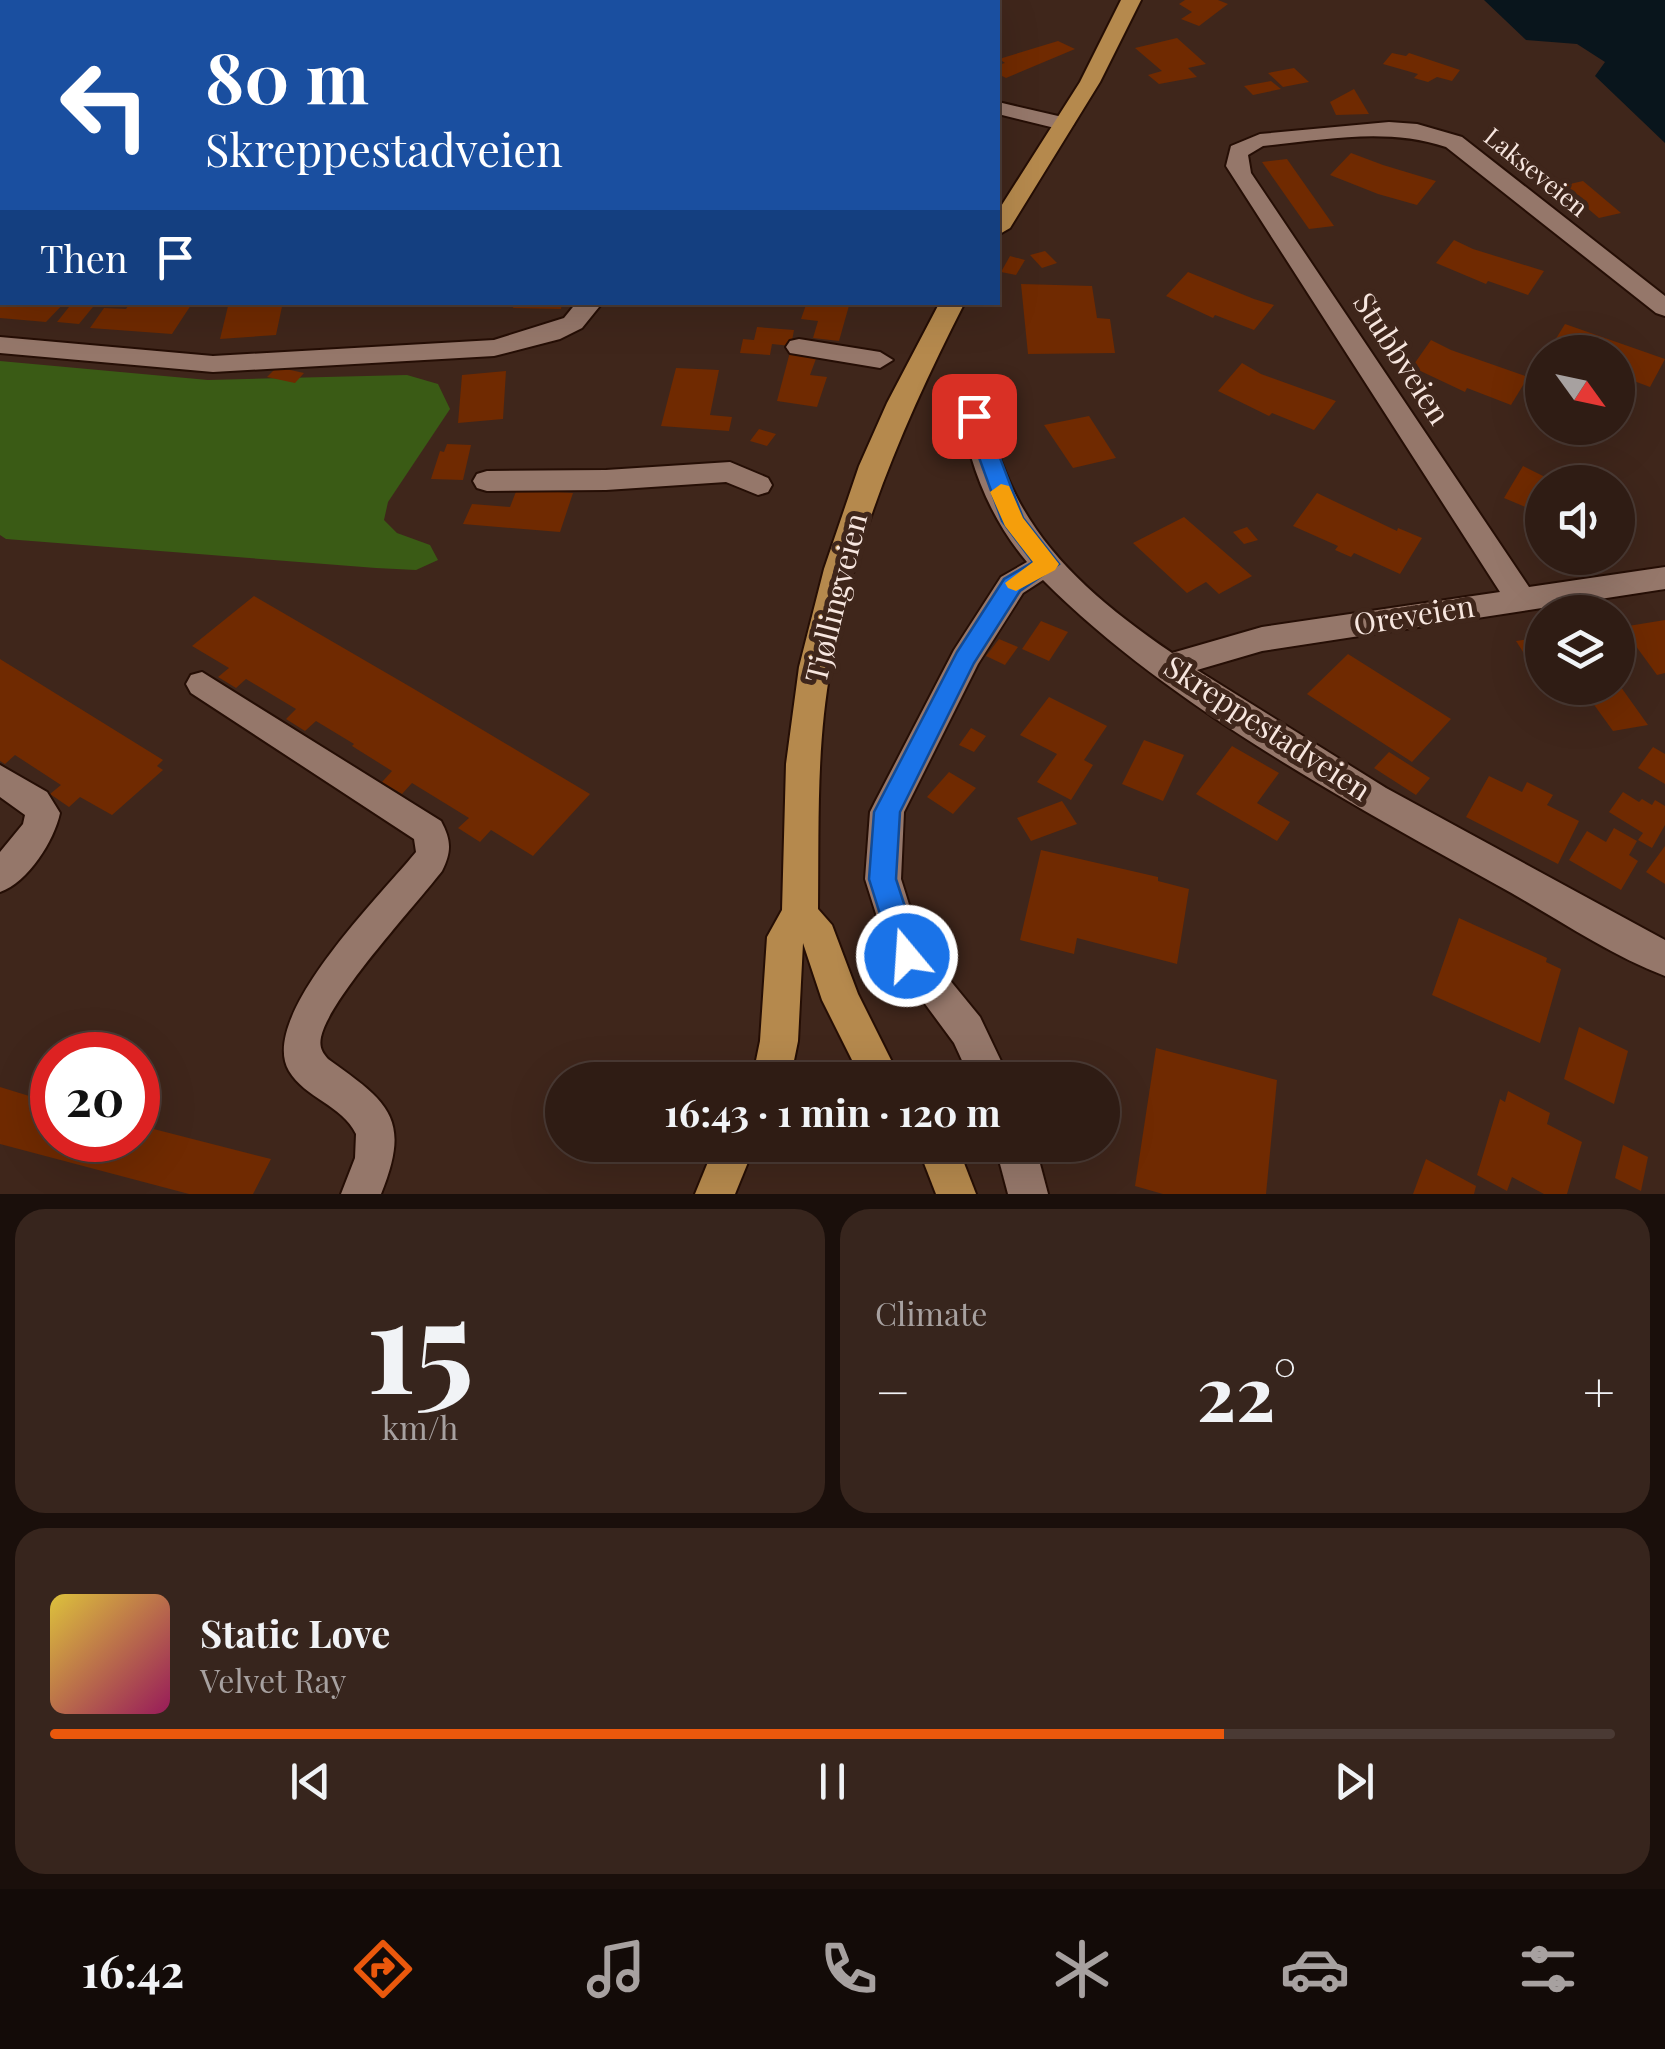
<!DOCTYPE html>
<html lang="en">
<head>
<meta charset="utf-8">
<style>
	body { margin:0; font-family:"Playfair Display",serif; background:#37251d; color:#f1f3f6; height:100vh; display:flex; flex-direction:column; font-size:38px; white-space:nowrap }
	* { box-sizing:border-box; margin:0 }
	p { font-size:32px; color:#a7a1a0 }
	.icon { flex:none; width:55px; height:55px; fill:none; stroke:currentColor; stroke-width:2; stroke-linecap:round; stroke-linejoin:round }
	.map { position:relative; height:1194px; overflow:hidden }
	.details { display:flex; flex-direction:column; gap:15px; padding:15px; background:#1a0f0b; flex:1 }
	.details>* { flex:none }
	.guide { position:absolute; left:0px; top:0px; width:1000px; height:305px; box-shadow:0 10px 40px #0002,0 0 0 2px #4a3a34; background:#1a4fa0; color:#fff; overflow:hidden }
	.needle { width:65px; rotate:123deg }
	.buttons { position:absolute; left:1525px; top:335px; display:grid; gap:20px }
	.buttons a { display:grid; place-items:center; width:110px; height:110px; border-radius:50%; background:#2f1c14; box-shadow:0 10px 40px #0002,0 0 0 2px #4a3a34; font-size:50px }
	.speed { position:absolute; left:30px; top:1032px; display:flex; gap:20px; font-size:50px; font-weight:700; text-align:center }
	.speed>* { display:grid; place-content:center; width:130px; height:130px; border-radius:50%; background:#2f1c14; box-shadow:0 10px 40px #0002,0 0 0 2px #4a3a34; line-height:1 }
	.speed .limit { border:15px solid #d22; background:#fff; color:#111 }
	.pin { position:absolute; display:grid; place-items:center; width:85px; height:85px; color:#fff; margin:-42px; border-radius:20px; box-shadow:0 5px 15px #0006 }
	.me { position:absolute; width:110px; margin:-55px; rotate:342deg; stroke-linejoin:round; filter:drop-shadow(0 0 8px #0008) }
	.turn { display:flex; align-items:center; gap:35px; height:210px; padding:0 40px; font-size:45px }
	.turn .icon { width:130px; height:130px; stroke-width:2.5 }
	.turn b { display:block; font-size:70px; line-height:85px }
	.then { display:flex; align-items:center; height:95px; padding:0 40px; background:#0003; gap:20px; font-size:38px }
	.big { font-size:75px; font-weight:700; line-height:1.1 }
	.details .card { flex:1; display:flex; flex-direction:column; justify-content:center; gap:15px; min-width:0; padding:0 35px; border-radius:30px; background:#37251d }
	.details .dial { align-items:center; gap:0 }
	.dial b { font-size:130px; line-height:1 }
	.song { display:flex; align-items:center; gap:30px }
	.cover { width:120px; height:120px; border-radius:15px; background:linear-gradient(135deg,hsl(50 70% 55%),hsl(330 70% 35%)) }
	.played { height:10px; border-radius:5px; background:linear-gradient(90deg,#ea580c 75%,#4a3a34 75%) }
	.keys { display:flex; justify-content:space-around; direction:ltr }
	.heat { display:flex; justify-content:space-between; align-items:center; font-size:55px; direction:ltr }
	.details .tiles { flex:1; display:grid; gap:15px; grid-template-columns:1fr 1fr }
	.card:last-child { grid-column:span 2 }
	.trip { position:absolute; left:545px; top:1062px; width:575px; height:100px; border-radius:50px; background:#2f1c14; box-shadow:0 10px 40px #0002,0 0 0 2px #4a3a34; font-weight:700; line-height:100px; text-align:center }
	.tab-bar { display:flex; height:160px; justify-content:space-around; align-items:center; background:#130b08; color:#a7a1a0 }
	.tab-bar .icon { width:70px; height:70px }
	.tab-bar .selected { color:#ea580c }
	.tab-bar b { font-size:45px; color:#f1f3f6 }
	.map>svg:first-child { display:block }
	.green { fill:#3a5b15 }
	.water { fill:#09151c }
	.building { fill:#702a01 }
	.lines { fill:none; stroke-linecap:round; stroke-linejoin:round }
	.minor-casing { stroke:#250e05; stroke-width:4 }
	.major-casing { stroke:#250e05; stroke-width:4 }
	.minor { fill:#95776a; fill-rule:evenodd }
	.major { fill:#b5894d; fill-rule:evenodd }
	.route { fill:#1a73e8; stroke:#114b97; stroke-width:2.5 }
	.slow { fill:#f59e0b }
	.labels { text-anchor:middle; stroke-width:10; stroke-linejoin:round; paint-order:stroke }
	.far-street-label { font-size:25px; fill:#f7e6df; stroke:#3f261b }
	.street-label { font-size:30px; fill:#f7e6df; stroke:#3f261b }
</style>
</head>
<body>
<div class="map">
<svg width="1665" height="1194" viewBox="0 0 1665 1194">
	<rect width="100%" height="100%" fill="#3f261b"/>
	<!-- green -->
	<polygon class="green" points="0,361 208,380 407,375 438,384 450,409 388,502 384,520 397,533 430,545 438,560 416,570 376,568 6,539 0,535"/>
	<!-- water -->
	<polygon class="water" points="1484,0 1665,0 1665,143 1595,76 1605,62 1577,44 1526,40"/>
	<!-- building -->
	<g class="building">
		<polygon points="1185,0 1218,0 1228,4 1199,26 1181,19 1192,12 1179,4"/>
		<polygon points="1177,38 1206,64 1188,68 1197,77 1159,84 1148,75 1162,71 1135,48"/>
		<polygon points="1058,41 1075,49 1006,78 998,74 998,65 1005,63 999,59"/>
		<polygon points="1392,53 1406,56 1409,53 1460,70 1452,81 1437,77 1428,82 1414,78 1418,74 1383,64"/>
		<polygon points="1294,68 1309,82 1283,87 1268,73"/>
		<polygon points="1271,81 1281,89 1253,95 1244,86"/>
		<polygon points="1354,89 1369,114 1336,115 1330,102"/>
		<polygon points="1351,153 1383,165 1436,181 1417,205 1378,194 1330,175"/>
		<polygon points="1287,159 1334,226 1309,229 1262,162"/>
		<polygon points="1583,181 1621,213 1599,218 1561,186"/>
		<polygon points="1454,240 1473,249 1544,271 1528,295 1488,281 1486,284 1436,263"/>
		<polygon points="1045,251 1057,263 1042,268 1030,255"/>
		<polygon points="1010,256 1025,260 1016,275 1001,272"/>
		<polygon points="1188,272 1254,299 1274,305 1254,330 1215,315 1213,318 1166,296"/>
		<polygon points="1021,284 1092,286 1097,318 1110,319 1115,353 1028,354"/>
		<polygon points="0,302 65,302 46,322 0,318"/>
		<polygon points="73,302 97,302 79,324 57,322"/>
		<polygon points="131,302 162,302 191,305 172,334 90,328 104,308 126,309"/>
		<polygon points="229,302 283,302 276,335 220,339"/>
		<polygon points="514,302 562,302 561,309 513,308"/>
		<polygon points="807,302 850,302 839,341 813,338 818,321 801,319"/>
		<polygon points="1565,324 1665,359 1650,387 1618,375 1618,352 1549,350"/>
		<polygon points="757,327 794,330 791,346 772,344 770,355 740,353 743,339 754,340"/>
		<polygon points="1431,340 1451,350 1528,377 1511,405 1467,388 1465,392 1412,367"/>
		<polygon points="790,352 817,356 810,375 827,377 817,407 777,401"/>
		<polygon points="1242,363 1261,374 1336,401 1314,430 1272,413 1269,416 1218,391"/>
		<polygon points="277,367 304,373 295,383 267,377"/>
		<polygon points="676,368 719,370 710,415 732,417 729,431 661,426"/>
		<polygon points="506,371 503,419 458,423 462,375"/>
		<polygon points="1089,416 1116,458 1073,468 1044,425"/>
		<polygon points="759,429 776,434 767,446 750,441"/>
		<polygon points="447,444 471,445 463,480 431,479 440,451 444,452"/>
		<polygon points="1523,466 1555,482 1542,482 1542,514 1504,498"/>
		<polygon points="517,489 573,493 560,532 463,524 472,504 510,507"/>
		<polygon points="1317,493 1397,531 1398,528 1422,538 1400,574 1354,553 1351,557 1335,550 1338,546 1293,526"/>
		<polygon points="1618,504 1632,510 1618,539"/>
		<polygon points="1184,517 1252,576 1219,594 1206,582 1187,593 1133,543"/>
		<polygon points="1247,527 1258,540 1244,544 1233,532"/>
		<polygon points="254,596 414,689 590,794 533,856 491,830 480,842 458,828 469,818 412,783 402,794 382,782 392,771 352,746 354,744 316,721 305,731 286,719 296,709 246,679 236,688 218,677 229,668 192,646"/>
		<polygon points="1665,620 1665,673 1657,675 1622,627"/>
		<polygon points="1041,621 1068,632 1049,661 1022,649"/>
		<polygon points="1542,637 1542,681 1516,641"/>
		<polygon points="999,639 1018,647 1005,665 986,656"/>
		<polygon points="1348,654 1451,719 1412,762 1307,694"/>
		<polygon points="0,659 163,760 157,766 163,770 112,815 80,797 69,807 50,794 61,785 15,755 5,764 0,761"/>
		<polygon points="1618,683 1648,725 1613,731 1582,688 1618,688"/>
		<polygon points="1049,697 1107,726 1084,760 1093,765 1071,800 1037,782 1057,754 1020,735"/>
		<polygon points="971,728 986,736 974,752 959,745"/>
		<polygon points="1144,740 1184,755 1163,801 1122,784"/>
		<polygon points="1232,746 1279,773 1257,803 1290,822 1277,841 1196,794"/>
		<polygon points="1653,747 1665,754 1665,784 1638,768"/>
		<polygon points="1389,752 1430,778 1416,795 1374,768"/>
		<polygon points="949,772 976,788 953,814 927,797"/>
		<polygon points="1489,776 1522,792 1527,782 1553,795 1547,805 1579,821 1558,864 1466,817"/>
		<polygon points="1623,792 1639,802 1642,799 1652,805 1655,800 1665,806 1665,825 1652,848 1638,840 1643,833 1609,812"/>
		<polygon points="1062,801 1077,824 1031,841 1017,818"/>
		<polygon points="1614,828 1637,841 1629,855 1638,861 1621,890 1569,860 1587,831 1606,842"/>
		<polygon points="1665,846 1665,884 1646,872"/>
		<polygon points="1041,850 1158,877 1158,881 1189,889 1177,964 1077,938 1074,954 1020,940"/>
		<polygon points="1459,918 1547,958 1546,962 1561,969 1540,1043 1432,995"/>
		<polygon points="1579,1027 1628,1051 1614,1104 1564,1079"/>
		<polygon points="1156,1048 1277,1080 1266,1194 1163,1194 1135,1186"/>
		<polygon points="0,1087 52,1103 52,1140 138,1140 138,1125 271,1159 253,1194 189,1194 0,1144"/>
		<polygon points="1508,1091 1550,1113 1547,1124 1582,1142 1567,1194 1544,1194 1512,1177 1507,1191 1477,1175 1500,1099 1505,1102"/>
		<polygon points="1623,1145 1648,1157 1641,1191 1615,1178"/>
		<polygon points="1426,1159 1476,1186 1474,1194 1413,1194"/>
	</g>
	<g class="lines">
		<!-- minor casing -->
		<g class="minor-casing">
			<g id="minor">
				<rect x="0" y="83" width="2" height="12"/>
				<polygon points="998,102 1071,119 1074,124 1063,130 998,114"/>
				<path d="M1389 122 1417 124 1462 137 1665 296V316L1656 313 1446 147C1386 127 1324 140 1263 146L1248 155 1251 173 1529 587 1665 567V589L1262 651 1197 670 1386 788 1665 940V976C1607 954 1552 915 1497 885 1347 802 1164 702 1043 580L1023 593 978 664 904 812 901 879 922 946 980 1017 1010 1080H971L954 1043 889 955 865 879 870 812 875 802 954 650 1001 577 1027 562C988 516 967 459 959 400L963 394 972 391 985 400C1005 521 1075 587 1172 653L1262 627 1500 592 1226 166 1231 146 1260 134Z"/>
				<polygon points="577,302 603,302 582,328 560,339 494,356 213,372 0,353 0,337 213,356 494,340 564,318"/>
				<polygon points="799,339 880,352 893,360 880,368 790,353 786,347 790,341"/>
				<polygon points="730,462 768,478 772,485 768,492 758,495 726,482 606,490 487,491 477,488 473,481 477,474 487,471 606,470"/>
				<path d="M202 672 441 821C451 840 452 851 442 871 415 906 329 999 321 1037 319 1047 322 1052 328 1059 388 1102 412 1118 381 1194H341L355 1158 356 1134C342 1105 305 1098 289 1071 257 1017 382 894 416 852L414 839 191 693 186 684 191 675Z"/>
				<path d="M0 765 47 792 60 813C54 841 28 882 0 892V852L23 824 25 815 0 797Z"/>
				<polygon points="995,1145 1035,1145 1048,1194 1008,1194"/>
			</g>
		</g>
		<!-- major casing -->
		<g class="major-casing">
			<g id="major">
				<polygon points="1121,0 1141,0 1100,82 1010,228 998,235 998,211 1080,82"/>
				<path d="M940 302H965C905 419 855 536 831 666 816 745 819 828 818 909L832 925 858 994 901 1080H862L822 1000 803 943 798 1041 790 1080H752L760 1041 767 937 782 910 786 764 799 667 824 569 859 466 887 403Z"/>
				<polygon points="715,1145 755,1145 735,1194 695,1194"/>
				<polygon points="917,1145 957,1145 976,1194 936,1194"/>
			</g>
		</g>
		<!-- minor -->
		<use href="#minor" class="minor"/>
		<!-- major -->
		<use href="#major" class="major"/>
	</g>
	<!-- route -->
	<polygon class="route" points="974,409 984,416 1023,518 1059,564 1020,591 974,663 900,812 896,879 921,956 917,964 907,968 897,964 893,956 869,879 874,812 957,652 1004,579 1033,562 1002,521 964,416"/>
	<!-- slow -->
	<polygon class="slow" points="1001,484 1009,486 1023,518 1059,564 1055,570 1016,591 1008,588 1005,583 1033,562 1005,526 990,492"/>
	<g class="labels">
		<!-- far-street labels -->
		<g class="far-street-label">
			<text transform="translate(1536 172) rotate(39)" y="9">Lakseveien</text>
		</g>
		<!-- street labels -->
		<g class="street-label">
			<text transform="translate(1401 359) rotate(57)" y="10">Stubbveien</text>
			<text transform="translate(837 598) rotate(-76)" y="10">Tjøllingveien</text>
			<text transform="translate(1414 616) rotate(-9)" y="10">Oreveien</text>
			<text transform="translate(1267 729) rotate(33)" y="10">Skreppestadveien</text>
		</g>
	</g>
</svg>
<div class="buttons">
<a><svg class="needle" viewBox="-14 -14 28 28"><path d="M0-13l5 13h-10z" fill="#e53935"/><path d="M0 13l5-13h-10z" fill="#a7a1a0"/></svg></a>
<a><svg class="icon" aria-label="sound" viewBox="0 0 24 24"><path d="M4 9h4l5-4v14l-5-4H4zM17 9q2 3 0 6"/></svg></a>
<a><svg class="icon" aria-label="layers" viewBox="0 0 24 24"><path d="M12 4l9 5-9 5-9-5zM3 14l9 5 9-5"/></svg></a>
</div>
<div class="speed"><div class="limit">20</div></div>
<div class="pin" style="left:974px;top:416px;background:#d93025"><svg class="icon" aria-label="arrive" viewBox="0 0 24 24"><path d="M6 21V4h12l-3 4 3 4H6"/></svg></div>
<svg class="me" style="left:907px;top:956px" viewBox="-20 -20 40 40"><circle r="17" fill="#1a73e8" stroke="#fff" stroke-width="3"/><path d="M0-11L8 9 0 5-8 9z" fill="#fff"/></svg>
<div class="trip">16:43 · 1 min · 120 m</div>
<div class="guide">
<div class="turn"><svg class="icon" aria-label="left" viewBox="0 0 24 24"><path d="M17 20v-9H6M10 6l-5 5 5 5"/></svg><div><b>80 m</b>Skreppestadveien</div></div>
<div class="then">Then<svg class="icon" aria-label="arrive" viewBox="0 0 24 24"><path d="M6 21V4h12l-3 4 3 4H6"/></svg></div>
</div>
</div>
<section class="details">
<div class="tiles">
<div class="card dial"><b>15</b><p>km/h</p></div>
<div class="card"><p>Climate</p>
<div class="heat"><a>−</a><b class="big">22°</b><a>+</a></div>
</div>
<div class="card">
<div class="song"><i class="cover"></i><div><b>Static Love</b><p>Velvet Ray</p></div></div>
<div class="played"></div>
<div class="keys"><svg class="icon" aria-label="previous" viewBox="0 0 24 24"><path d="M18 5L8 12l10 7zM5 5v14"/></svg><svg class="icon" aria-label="pause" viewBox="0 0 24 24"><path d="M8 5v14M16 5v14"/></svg><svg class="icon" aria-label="next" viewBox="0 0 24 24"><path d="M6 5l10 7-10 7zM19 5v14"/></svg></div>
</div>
</div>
</section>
<nav class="tab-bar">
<b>16:42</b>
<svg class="icon selected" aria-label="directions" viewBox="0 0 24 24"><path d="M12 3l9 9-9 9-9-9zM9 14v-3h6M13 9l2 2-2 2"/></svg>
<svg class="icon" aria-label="music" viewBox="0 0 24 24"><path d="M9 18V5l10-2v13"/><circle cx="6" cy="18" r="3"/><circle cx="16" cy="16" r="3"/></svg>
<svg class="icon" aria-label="phone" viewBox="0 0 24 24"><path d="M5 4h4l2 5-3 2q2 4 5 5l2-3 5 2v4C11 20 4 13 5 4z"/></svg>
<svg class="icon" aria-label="climate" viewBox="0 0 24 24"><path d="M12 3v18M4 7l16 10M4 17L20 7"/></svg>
<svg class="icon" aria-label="car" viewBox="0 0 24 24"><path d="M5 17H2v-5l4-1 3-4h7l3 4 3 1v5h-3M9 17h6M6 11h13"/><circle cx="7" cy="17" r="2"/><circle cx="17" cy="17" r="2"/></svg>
<svg class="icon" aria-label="filters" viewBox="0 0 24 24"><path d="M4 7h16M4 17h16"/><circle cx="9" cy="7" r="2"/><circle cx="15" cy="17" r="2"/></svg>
</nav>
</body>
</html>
